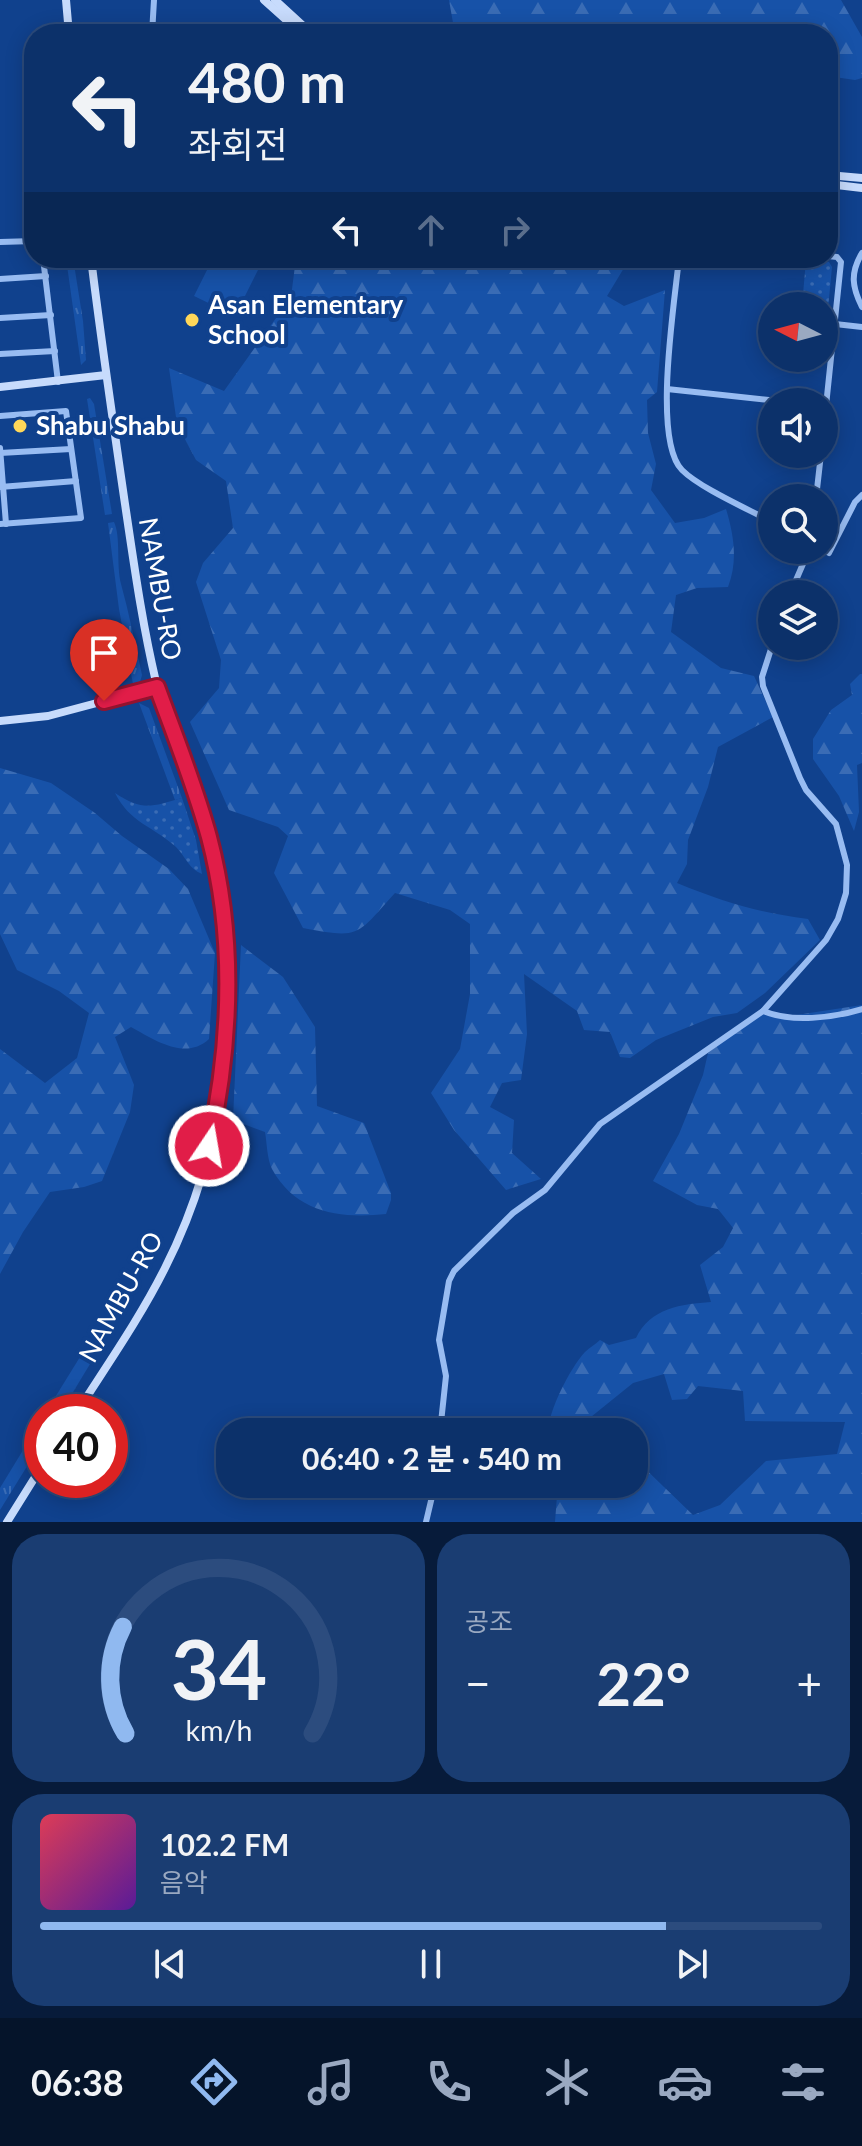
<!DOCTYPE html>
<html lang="ko">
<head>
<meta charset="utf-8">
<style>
	body { margin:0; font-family:Lato,"Noto Sans KR",sans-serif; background:#1a3d72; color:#f1f3f6; height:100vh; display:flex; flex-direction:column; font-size:30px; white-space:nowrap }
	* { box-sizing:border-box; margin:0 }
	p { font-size:26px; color:#9aa9c1 }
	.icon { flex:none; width:44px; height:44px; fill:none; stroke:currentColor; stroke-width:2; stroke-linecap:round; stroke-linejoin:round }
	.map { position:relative; height:1522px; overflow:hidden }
	.details { display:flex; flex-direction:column; gap:12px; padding:12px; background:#071b3a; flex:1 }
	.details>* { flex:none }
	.hud { position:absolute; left:24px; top:24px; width:814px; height:244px; border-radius:32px; box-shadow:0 4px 20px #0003,0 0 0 2px #2c4c7e; background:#0c316a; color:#f1f3f6; overflow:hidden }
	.needle { width:52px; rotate:276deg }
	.tools { position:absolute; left:758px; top:292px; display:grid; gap:16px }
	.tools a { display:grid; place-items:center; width:80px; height:80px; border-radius:50%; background:#0c316a; box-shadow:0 4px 20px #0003,0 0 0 2px #2c4c7e; font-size:40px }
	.speed { position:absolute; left:24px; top:1394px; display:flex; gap:16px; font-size:40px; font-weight:700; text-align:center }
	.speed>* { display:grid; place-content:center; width:104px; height:104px; border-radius:50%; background:#0c316a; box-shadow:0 4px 20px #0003,0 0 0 2px #2c4c7e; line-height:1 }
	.speed .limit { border:12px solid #d22; background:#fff; color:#111 }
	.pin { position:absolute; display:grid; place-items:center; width:68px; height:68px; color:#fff; margin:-82px -34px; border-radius:50% 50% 50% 0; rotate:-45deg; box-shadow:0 0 8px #0007 }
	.pin .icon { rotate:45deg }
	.me { position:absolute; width:88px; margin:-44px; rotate:12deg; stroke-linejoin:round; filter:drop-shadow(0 0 6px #0008) }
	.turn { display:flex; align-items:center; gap:28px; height:168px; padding:0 32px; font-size:36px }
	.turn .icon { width:104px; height:104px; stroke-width:2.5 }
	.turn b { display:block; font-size:56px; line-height:68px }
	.lanes { display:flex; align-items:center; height:76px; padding:0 32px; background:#0003; justify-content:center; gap:40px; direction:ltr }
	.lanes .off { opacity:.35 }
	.big { font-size:60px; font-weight:700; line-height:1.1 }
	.details .card { flex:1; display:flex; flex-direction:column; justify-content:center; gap:12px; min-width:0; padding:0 28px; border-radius:32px; background:#1a3d72 }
	.details .dial { align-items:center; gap:0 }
	.dial svg { height:208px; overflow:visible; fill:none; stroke:#2c4c7e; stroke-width:7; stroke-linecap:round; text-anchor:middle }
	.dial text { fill:#f1f3f6; stroke:none }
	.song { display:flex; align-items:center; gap:24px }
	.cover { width:96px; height:96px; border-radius:12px; background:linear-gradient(135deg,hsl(350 70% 55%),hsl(270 70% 35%)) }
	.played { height:8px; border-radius:4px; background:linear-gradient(90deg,#90b9f0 80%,#2c4c7e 80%) }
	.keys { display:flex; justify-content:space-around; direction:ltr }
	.heat { display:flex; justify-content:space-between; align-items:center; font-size:44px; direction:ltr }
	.details .tiles { flex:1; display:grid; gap:12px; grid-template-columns:1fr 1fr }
	.card:last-child { grid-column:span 2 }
	.trip { position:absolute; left:216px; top:1418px; width:432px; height:80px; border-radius:32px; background:#0c316a; box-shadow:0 4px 20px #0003,0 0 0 2px #2c4c7e; font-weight:700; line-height:80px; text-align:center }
	.dock { display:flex; height:128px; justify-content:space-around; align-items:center; background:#05142a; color:#9aa9c1 }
	.dock .icon { width:56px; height:56px }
	.dock .current { color:#90b9f0 }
	.dock b { font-size:36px; color:#f1f3f6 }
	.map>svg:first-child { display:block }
	.grass { fill:url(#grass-tufts) }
	.forest { fill:url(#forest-firs) }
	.park { fill:url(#park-dots) }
	.pitch { fill:#1752a8 }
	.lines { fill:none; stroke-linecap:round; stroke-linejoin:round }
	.street { stroke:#98bcf2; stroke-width:6 }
	.secondary { stroke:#c7dbfc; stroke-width:8 }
	.route-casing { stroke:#92132f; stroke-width:20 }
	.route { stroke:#e11d48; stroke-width:14 }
	.poi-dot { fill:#ffd759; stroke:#10418d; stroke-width:3 }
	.labels { text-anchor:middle; stroke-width:8; stroke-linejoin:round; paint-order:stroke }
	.poi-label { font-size:26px; font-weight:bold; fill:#fff; stroke:#10418d; text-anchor:start }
	.street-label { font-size:26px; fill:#fff; stroke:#10418d }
</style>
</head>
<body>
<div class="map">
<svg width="862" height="1522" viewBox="0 0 862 1522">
	<defs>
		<pattern id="grass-tufts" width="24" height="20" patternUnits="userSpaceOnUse" patternTransform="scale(2)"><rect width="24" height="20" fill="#1752a8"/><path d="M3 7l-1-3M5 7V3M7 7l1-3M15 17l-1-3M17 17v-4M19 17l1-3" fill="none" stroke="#3a6cb5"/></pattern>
		<pattern id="forest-firs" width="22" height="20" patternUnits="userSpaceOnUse" patternTransform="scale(2)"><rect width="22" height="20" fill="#1752a8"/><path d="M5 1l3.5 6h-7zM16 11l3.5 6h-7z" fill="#3a6cb5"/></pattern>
		<pattern id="park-dots" width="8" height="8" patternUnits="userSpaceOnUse" patternTransform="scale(2)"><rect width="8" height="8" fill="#1752a8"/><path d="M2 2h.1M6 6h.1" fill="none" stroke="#3a6cb5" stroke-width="1.8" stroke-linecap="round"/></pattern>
	</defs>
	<rect width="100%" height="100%" fill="#10418d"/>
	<!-- grass -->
	<g class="grass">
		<polygon points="66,258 73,258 83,321 86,360 81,365"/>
		<polygon points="90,398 94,404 112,514 105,515 87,399"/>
		<path d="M114 522C121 537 116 564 121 584 129 613 135 644 142 675L140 682 133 684 119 609 108 523Z"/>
		<polygon points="139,703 149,708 182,798 175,800"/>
		<polygon points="80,1357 90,1364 61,1412 46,1412"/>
		<polygon points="42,1419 42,1442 0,1510 0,1488"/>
	</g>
	<!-- forest -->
	<g class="forest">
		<polygon points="449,0 841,0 862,37 862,78 855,80 828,76 828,34 455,34"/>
		<path d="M296 258H346L350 262 356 258H630L607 296 624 306 665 290 657 392 647 400 648 433 656 464 651 490 675 523 704 518 726 509C734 536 738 561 728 587L697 588 676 595 671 632 721 668 754 676 773 717 718 747 708 787 688 840 687 864 677 883C726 903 756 912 808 919L820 940 765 993 737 1013 713 1017 656 1040 630 1058 620 1057 610 1032 584 1030 577 1011 524 974 527 1034 521 1080 502 1083 490 1107 514 1120 512 1153 541 1179 506 1190 454 1130 431 1093 460 1049 470 994V924L450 910 395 893C356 936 361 939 303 928L274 873 288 836 278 827 229 810 190 722 219 688 221 660 196 582 203 563 233 528 226 481 196 460 177 424 169 368 224 391 291 297Z"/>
		<polygon points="860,674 862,674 862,763 857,765 859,812 854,831 839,796 813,759 813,739 831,710 852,695 850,684"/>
		<path d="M0 768 51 783 95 813 122 836 169 869 188 889 215 953 209 1039C185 1061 155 1040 131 1027L115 1037 134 1085 130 1112 102 1181 84 1187 50 1192 23 1232 0 1274V1049L45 1083 77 1058 89 1013 59 991 17 970 0 934Z"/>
		<path d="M241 945 283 977 315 1027 317 1106 364 1123 391 1193V1200L386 1214C341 1219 296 1213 272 1169 267 1159 267 1143 265 1132L233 1120Z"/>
		<path d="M862 1005V1522H555L557 1496 565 1484H634V1458L693 1515 720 1505 766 1461 837 1454 845 1422 745 1421 743 1391 698 1386 687 1399 672 1400 664 1374 633 1383 576 1429 548 1432C548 1412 570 1368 585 1352 589 1348 596 1344 600 1340L609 1345 636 1338C650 1308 682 1304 711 1302L700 1265 723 1247 733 1228 718 1209 697 1205 653 1181 679 1134 703 1075 708 1053 759 1013 790 1016Z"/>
	</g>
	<!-- park -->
	<g class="park">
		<polygon points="806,260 829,262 832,267 827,319 824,319 824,306 802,306"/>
		<path d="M115 793C142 811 151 807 182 798L196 840 202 874C189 869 185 856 176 847 153 826 130 823 115 793Z"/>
	</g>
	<!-- pitch -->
	<polygon class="pitch" points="213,258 264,258 235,316 194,296"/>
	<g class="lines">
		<!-- street -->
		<g class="street">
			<polyline points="152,34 154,0"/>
			<polyline points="0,242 34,241"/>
			<path d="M862 253C850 273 852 287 862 307"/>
			<polyline points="43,258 58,382"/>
			<path d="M679 258C675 300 652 440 682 470 700 488 748 509 772 522"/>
			<polyline points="0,279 46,276"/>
			<polyline points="0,318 51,315"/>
			<polyline points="835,324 862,327"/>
			<polyline points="0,354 55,351"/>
			<polyline points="667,389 788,402"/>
			<polyline points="0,416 66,411 81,518 0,524"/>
			<polyline points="824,425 841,262 837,257 828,256"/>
			<polyline points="0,448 6,524"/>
			<polyline points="0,453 71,449"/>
			<polyline points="0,487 76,481"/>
			<polyline points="816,498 821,454"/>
			<polyline points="824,550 829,553 855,502 862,495"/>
			<polyline points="790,594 809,550"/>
			<path d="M763 1011C792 1023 832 1018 862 1009"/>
			<polyline points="440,1432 446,1376 439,1340 449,1281 454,1271 513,1213 545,1190 600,1124 763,1011 826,940 838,919 846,893 847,865 836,824 806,790 800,778 763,686 762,677 772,646"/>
			<polyline points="426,1522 435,1484"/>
		</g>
		<!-- secondary -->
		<g class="secondary">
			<polyline points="66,0 69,34"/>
			<polyline points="264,0 302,34"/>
			<polyline points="275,0 312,34"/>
			<polyline points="828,175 862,178"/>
			<polyline points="828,184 862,188"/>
			<polyline points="0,387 106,375"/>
			<polyline points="0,721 48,716 157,687"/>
			<path d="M77 1412C107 1365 140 1318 165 1268 227 1146 242 1000 215 866 207 821 189 777 174 734 168 717 160 700 156 682 142 623 134 564 125 504 113 422 101 340 91 258"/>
			<polyline points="7,1522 42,1466"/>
		</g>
	</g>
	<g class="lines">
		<!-- route casing -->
		<g class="route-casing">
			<path id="route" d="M104 701 157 687C175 736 195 786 209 837 236 939 231 1044 209 1146"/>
		</g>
		<!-- route -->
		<use href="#route" class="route"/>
	</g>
	<!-- markers -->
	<g class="poi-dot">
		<circle cx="192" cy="320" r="8"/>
		<circle cx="20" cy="426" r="8"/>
	</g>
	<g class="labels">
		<!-- poi labels -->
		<g class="poi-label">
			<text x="208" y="314">Asan Elementary<tspan x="208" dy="30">School</tspan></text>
			<text x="36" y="435">Shabu Shabu</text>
		</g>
		<!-- street labels -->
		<g class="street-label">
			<text transform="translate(160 589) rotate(80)" y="9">NAMBU-RO</text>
			<text transform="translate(121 1297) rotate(-61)" y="9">NAMBU-RO</text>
		</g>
	</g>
</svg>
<div class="tools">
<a><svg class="needle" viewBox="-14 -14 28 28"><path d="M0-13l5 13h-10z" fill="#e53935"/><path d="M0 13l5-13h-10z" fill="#9aa9c1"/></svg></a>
<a><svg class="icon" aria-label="sound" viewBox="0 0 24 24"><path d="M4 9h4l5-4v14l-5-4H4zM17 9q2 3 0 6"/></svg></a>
<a><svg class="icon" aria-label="search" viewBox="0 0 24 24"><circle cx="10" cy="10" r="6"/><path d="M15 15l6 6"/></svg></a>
<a><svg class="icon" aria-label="layers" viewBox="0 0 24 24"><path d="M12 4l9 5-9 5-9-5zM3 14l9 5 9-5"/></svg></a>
</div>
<div class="speed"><div class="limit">40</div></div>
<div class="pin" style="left:104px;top:701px;background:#d93025"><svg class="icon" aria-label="arrive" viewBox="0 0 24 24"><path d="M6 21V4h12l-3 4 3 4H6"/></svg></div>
<svg class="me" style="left:209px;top:1146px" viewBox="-20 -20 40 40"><circle r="17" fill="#e11d48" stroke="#fff" stroke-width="3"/><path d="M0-11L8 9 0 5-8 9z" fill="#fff"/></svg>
<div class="trip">06:40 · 2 분 · 540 m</div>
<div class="hud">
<div class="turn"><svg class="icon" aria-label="left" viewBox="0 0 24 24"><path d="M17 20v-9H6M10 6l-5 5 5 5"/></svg><div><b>480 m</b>좌회전</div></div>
<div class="lanes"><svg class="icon" aria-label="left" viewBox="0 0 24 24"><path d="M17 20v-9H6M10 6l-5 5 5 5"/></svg><svg class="icon off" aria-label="ahead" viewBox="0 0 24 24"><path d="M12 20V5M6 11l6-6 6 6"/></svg><svg class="icon off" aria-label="right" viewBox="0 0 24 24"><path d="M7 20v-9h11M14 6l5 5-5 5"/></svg></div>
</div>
</div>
<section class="details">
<div class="tiles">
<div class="card dial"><svg viewBox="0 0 100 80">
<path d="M14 69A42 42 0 1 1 86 69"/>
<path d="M14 69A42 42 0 0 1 13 28" stroke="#90b9f0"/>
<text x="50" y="56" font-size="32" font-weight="700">34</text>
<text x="50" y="72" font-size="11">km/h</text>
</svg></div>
<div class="card"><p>공조</p>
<div class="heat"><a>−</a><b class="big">22°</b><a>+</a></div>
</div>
<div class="card">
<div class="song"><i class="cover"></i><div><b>102.2 FM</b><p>음악</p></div></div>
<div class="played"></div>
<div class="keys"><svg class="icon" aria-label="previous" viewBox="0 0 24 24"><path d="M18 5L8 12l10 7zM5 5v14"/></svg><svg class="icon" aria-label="pause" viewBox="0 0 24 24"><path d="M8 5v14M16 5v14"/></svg><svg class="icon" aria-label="next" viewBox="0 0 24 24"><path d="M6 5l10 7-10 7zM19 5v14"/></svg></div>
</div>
</div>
</section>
<nav class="dock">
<b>06:38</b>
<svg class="icon current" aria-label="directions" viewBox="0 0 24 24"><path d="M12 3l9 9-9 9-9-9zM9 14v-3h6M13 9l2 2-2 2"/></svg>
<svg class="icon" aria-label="music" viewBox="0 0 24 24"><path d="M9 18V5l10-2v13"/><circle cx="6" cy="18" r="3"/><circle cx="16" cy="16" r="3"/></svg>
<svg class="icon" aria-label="phone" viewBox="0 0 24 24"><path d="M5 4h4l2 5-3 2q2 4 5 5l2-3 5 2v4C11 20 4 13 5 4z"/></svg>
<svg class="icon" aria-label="climate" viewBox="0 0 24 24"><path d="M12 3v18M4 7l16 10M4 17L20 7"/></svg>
<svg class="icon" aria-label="car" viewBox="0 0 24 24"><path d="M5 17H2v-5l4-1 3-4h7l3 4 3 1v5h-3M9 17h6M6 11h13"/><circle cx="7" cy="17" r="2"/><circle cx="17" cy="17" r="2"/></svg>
<svg class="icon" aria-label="filters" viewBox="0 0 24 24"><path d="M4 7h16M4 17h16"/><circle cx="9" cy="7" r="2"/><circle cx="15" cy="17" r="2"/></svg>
</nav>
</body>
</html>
